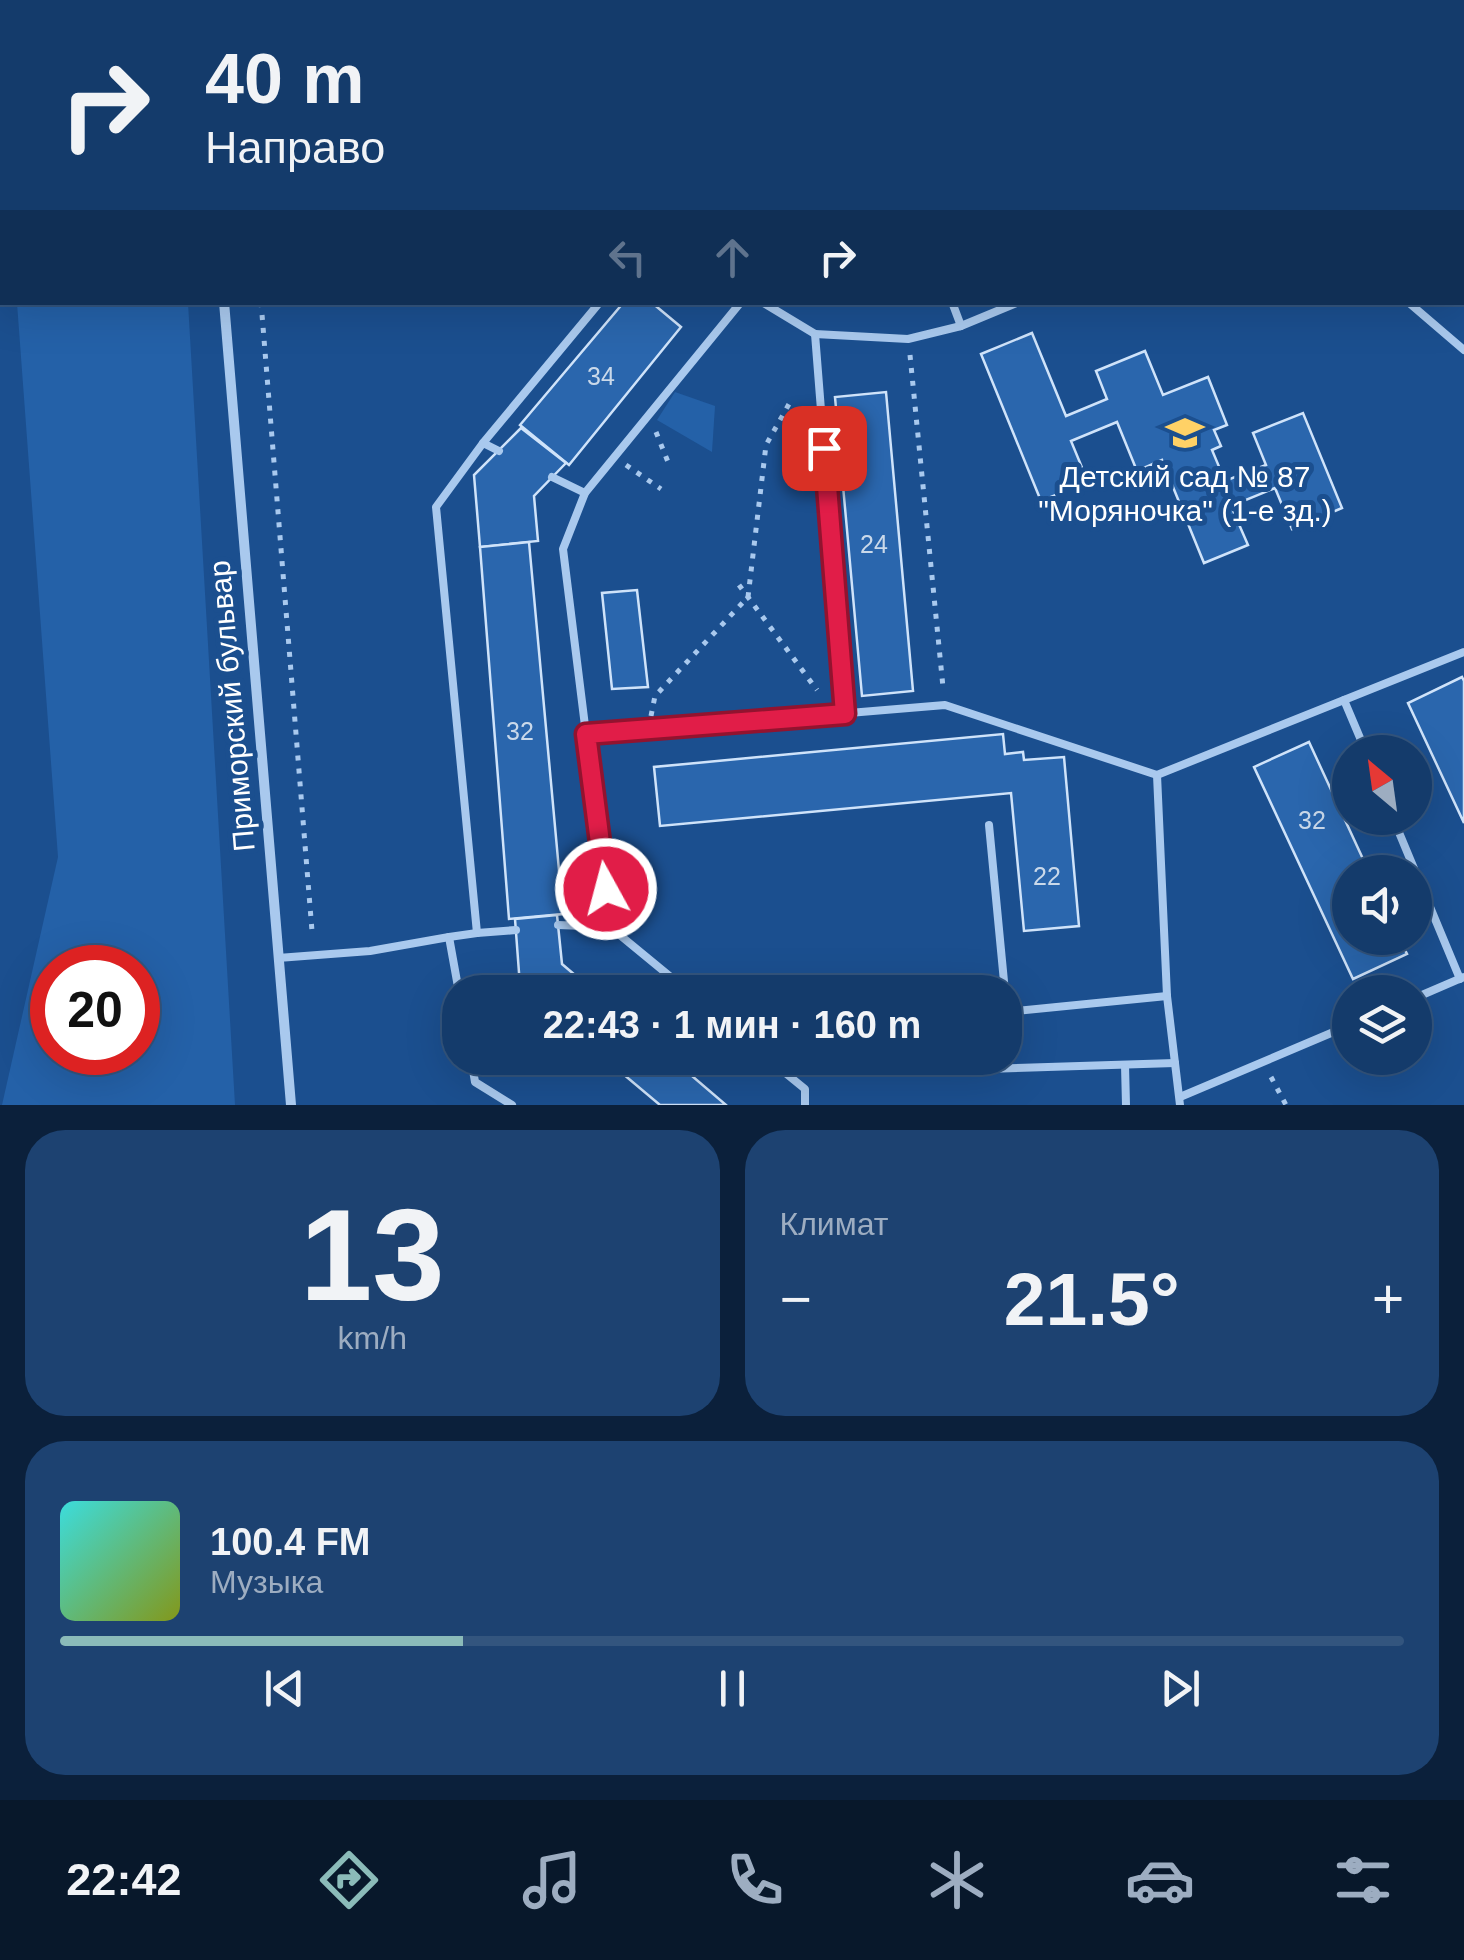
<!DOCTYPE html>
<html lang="ru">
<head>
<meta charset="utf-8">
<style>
	body { margin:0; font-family:Arial,sans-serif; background:#1d4271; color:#f1f3f6; height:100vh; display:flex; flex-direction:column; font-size:38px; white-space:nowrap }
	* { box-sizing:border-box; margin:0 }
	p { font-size:32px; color:#9dadc1 }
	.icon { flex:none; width:55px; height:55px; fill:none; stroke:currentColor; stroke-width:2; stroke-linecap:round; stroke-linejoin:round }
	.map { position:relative; height:1105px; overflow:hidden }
	.drawer { display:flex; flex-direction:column; gap:25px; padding:25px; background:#0b203b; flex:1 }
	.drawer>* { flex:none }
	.top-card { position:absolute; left:0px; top:0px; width:1465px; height:305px; box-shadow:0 10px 40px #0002,0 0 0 2px #33557e; background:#143b6b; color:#f1f3f6; overflow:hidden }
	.needle { width:65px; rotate:331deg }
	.fabs { position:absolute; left:1332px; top:735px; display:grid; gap:20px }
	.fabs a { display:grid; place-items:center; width:100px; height:100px; border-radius:50%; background:#143b6b; box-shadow:0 10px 40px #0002,0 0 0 2px #33557e; font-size:50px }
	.speed { position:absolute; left:30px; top:945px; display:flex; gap:20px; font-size:50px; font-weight:700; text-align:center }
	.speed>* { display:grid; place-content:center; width:130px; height:130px; border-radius:50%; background:#143b6b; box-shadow:0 10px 40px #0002,0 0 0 2px #33557e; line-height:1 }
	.speed .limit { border:15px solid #d22; background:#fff; color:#111 }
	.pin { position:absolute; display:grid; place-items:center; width:85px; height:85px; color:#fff; margin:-42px; border-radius:20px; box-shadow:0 5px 15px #0006 }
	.me { position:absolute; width:110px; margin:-55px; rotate:353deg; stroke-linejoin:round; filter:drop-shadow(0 0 8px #0008) }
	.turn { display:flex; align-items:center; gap:35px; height:210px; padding:0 40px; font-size:45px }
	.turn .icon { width:130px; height:130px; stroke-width:2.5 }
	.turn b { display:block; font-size:70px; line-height:85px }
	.lanes { display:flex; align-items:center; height:95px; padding:0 40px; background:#0003; justify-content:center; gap:50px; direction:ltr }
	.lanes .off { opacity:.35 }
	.big { font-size:75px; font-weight:600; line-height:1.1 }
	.drawer .widget { flex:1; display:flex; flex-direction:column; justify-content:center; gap:15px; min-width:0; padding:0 35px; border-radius:40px; background:#1d4271 }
	.drawer .dial { align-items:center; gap:0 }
	.dial b { font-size:130px; line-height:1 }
	.song { display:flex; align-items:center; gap:30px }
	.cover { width:120px; height:120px; border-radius:15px; background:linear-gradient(135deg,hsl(180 70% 55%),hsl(70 70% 35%)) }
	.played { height:10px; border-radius:5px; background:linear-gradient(90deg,#8bbbb9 30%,#33557e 30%) }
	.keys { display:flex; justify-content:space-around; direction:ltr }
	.heat { display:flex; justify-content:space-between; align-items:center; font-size:55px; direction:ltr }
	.drawer .tiles { flex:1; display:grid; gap:25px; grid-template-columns:1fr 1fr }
	.widget:last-child { grid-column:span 2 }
	.trip { position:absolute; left:442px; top:975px; width:580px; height:100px; border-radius:40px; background:#143b6b; box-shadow:0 10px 40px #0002,0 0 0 2px #33557e; font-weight:600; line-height:100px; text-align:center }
	.menu { display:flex; height:160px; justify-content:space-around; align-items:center; background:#08182b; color:#9dadc1 }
	.menu .icon { width:70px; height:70px }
	.menu .on { color:#8bbbb9 }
	.menu b { font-size:45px; color:#f1f3f6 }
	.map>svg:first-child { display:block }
	.green { fill:#2461a8; fill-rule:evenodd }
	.building { fill:#2a66ad; stroke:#cfe3fa; stroke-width:2.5 }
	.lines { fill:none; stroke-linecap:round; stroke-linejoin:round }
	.path { stroke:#a9c9ee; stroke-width:5; stroke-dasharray:5 8; stroke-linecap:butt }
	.lane { stroke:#a9c9ee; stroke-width:8 }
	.street { stroke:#a9c9ee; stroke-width:10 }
	.route-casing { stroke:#92132f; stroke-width:25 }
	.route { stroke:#e11d48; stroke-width:18 }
	.labels { text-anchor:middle; stroke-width:10; stroke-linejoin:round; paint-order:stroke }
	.number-label { font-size:25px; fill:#cad9ea }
	.poi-label { font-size:30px; fill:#fff; stroke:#1b4f8f }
	.street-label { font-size:30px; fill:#fff; stroke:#1b4f8f }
</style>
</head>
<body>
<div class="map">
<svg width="1464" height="1105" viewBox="0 0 1464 1105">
	<rect width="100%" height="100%" fill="#1b4f8f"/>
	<!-- green -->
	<g class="green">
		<polygon points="0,0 170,0 170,2 2,2 2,111"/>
		<path d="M17 303H188L235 1105H2L58 857ZM52 968H138V1052H52Z"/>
		<polygon points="675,392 715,406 712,452 657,420"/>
	</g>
	<!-- building -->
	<g class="building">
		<polygon points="311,0 402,0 403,2 311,2"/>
		<polygon points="624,302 651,302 681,327 569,465 520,425"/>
		<polygon points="1032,333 1066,416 1107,399 1096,371 1145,351 1163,395 1208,377 1227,425 1214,430 1221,446 1212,450 1225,481 1266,465 1253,433 1303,413 1342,508 1292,529 1275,488 1231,506 1248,545 1204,563 1162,460 1137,471 1117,422 1071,441 1088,482 1041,501 981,354"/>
		<polygon points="886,392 913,691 862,696 835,397"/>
		<polygon points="521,428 566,463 534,496 538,541 480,547 474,475"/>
		<polygon points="529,542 563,914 509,919 480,547"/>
		<polygon points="637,590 648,687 612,689 602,593"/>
		<polygon points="1462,677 1464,681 1464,823 1408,703"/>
		<polygon points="1003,734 1005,754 1023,752 1024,760 1064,757 1079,926 1024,931 1011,793 660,826 654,767"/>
		<polygon points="1309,742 1369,872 1350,872 1350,938 1399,938 1407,954 1353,979 1254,767"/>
		<polygon points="557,915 562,964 595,992 527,992 520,986 515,919"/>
		<polygon points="604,1058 671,1058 726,1105 660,1105"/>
	</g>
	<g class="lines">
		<!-- path -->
		<g class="path">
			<polyline points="1393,0 1393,2"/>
			<polyline points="1462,178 1464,181"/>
			<polyline points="261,302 312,931"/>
			<polyline points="910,355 943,687"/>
			<polyline points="656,432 670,467"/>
			<polyline points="626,465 661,489"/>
			<polyline points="739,585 817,690"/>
			<polyline points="651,716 655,696 748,597 766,445 789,404"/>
			<polyline points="1271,1077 1286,1105"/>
		</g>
		<!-- lane -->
		<g class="lane">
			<polyline points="441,0 442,2"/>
			<polyline points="619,0 619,2"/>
			<polyline points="762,302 815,334"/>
			<polyline points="952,302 961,326"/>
			<polyline points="1408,302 1464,350"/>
			<polyline points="483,443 436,507 477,933 516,930"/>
			<polyline points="499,451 483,443 600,302"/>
			<polyline points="552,477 585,493"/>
			<polyline points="1344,700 1464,652"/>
			<polyline points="845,714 815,334 908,339 961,326 1019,302"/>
			<polyline points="586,735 945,705 1157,775"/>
			<polyline points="1393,818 1460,979"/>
			<polyline points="989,825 1005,992"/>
			<polyline points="558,925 610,927 689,992"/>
			<polyline points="610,927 563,549 585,493 741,302"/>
			<polyline points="449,937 477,933"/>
			<polyline points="278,958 370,951 449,937 460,998"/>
			<polyline points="1005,994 1007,1012 1167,996"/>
			<polyline points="1415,998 1464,977"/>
			<polyline points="471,1058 475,1082 512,1105"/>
			<polyline points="767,1058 805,1089 805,1105"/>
			<polyline points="1125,1065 1126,1105"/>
			<polyline points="854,1073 1175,1063"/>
			<polyline points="1180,1097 1350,1025"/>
			<polyline points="1180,1105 1167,996 1157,775 1344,700 1366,752"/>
		</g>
		<!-- street -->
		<g class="street">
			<polyline points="239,2 239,0"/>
			<polyline points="224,302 291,1105"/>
		</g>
	</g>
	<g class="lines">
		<!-- route casing -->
		<g class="route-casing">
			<polyline id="route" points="606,889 586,734 845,714 824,448"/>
		</g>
		<!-- route -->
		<use href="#route" class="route"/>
	</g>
	<!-- icons -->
	<defs>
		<g id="school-bare" transform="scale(3)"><path d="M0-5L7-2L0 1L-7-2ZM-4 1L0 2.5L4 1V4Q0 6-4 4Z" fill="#ffd166" stroke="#1b4f8f" stroke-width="2.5" paint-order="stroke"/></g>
	</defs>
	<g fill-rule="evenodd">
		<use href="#school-bare" x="1185" y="433"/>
	</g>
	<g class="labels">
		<!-- number labels -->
		<g class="number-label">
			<text x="601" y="385">34</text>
			<text x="874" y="553">24</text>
			<text x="520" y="740">32</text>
			<text x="1312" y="829">32</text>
			<text x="1047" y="885">22</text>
		</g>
		<!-- poi labels -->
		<g class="poi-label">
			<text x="1185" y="487">Детский сад № 87<tspan x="1185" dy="34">"Моряночка" (1-е зд.)</tspan></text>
		</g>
		<!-- street labels -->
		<g class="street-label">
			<text transform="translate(232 706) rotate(-95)" y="10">Приморский бульвар</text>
		</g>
	</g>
</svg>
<div class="fabs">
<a><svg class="needle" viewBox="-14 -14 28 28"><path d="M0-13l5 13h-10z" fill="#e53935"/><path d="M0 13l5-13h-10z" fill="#9dadc1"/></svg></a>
<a><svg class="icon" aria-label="sound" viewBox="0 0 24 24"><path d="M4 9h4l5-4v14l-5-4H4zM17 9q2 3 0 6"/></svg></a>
<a><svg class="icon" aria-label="layers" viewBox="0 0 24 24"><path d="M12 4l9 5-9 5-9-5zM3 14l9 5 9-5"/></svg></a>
</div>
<div class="speed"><div class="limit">20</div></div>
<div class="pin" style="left:824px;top:448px;background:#d93025"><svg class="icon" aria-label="arrive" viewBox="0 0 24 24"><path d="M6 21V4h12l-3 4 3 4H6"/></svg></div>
<svg class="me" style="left:606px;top:889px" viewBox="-20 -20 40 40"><circle r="17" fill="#e11d48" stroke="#fff" stroke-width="3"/><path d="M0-11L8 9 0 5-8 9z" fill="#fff"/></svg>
<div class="trip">22:43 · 1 мин · 160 m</div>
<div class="top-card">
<div class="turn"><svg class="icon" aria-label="right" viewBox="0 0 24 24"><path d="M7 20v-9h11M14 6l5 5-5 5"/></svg><div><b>40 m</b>Направо</div></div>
<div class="lanes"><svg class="icon off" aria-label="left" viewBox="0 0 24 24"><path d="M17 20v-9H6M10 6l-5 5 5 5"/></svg><svg class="icon off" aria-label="ahead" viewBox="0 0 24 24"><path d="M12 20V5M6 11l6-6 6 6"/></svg><svg class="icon" aria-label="right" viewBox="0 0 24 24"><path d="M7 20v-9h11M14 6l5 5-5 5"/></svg></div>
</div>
</div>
<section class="drawer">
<div class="tiles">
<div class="widget dial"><b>13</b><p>km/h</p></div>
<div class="widget"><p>Климат</p>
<div class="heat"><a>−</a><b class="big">21.5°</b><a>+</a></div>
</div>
<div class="widget">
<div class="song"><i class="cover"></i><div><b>100.4 FM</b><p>Музыка</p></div></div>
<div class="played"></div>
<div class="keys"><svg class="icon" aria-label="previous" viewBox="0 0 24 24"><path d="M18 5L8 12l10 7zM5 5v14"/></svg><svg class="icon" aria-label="pause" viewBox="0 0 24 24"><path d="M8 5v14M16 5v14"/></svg><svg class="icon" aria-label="next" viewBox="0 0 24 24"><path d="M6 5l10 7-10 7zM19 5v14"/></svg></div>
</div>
</div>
</section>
<nav class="menu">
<b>22:42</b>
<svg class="icon on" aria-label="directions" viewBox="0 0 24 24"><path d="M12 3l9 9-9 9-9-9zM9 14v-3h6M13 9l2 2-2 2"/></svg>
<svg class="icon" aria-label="music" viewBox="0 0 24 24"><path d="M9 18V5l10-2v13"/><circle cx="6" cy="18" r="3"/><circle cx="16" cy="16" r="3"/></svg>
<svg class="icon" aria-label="phone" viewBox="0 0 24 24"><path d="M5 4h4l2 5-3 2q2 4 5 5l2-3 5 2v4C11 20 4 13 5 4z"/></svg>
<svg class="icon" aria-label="climate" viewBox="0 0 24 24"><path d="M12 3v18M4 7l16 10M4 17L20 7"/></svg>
<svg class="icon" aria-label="car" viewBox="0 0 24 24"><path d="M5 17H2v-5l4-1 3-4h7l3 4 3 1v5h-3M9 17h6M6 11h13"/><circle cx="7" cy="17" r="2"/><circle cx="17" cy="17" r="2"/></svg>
<svg class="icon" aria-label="filters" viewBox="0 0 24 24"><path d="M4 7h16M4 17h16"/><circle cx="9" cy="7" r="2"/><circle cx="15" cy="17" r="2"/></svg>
</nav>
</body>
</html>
